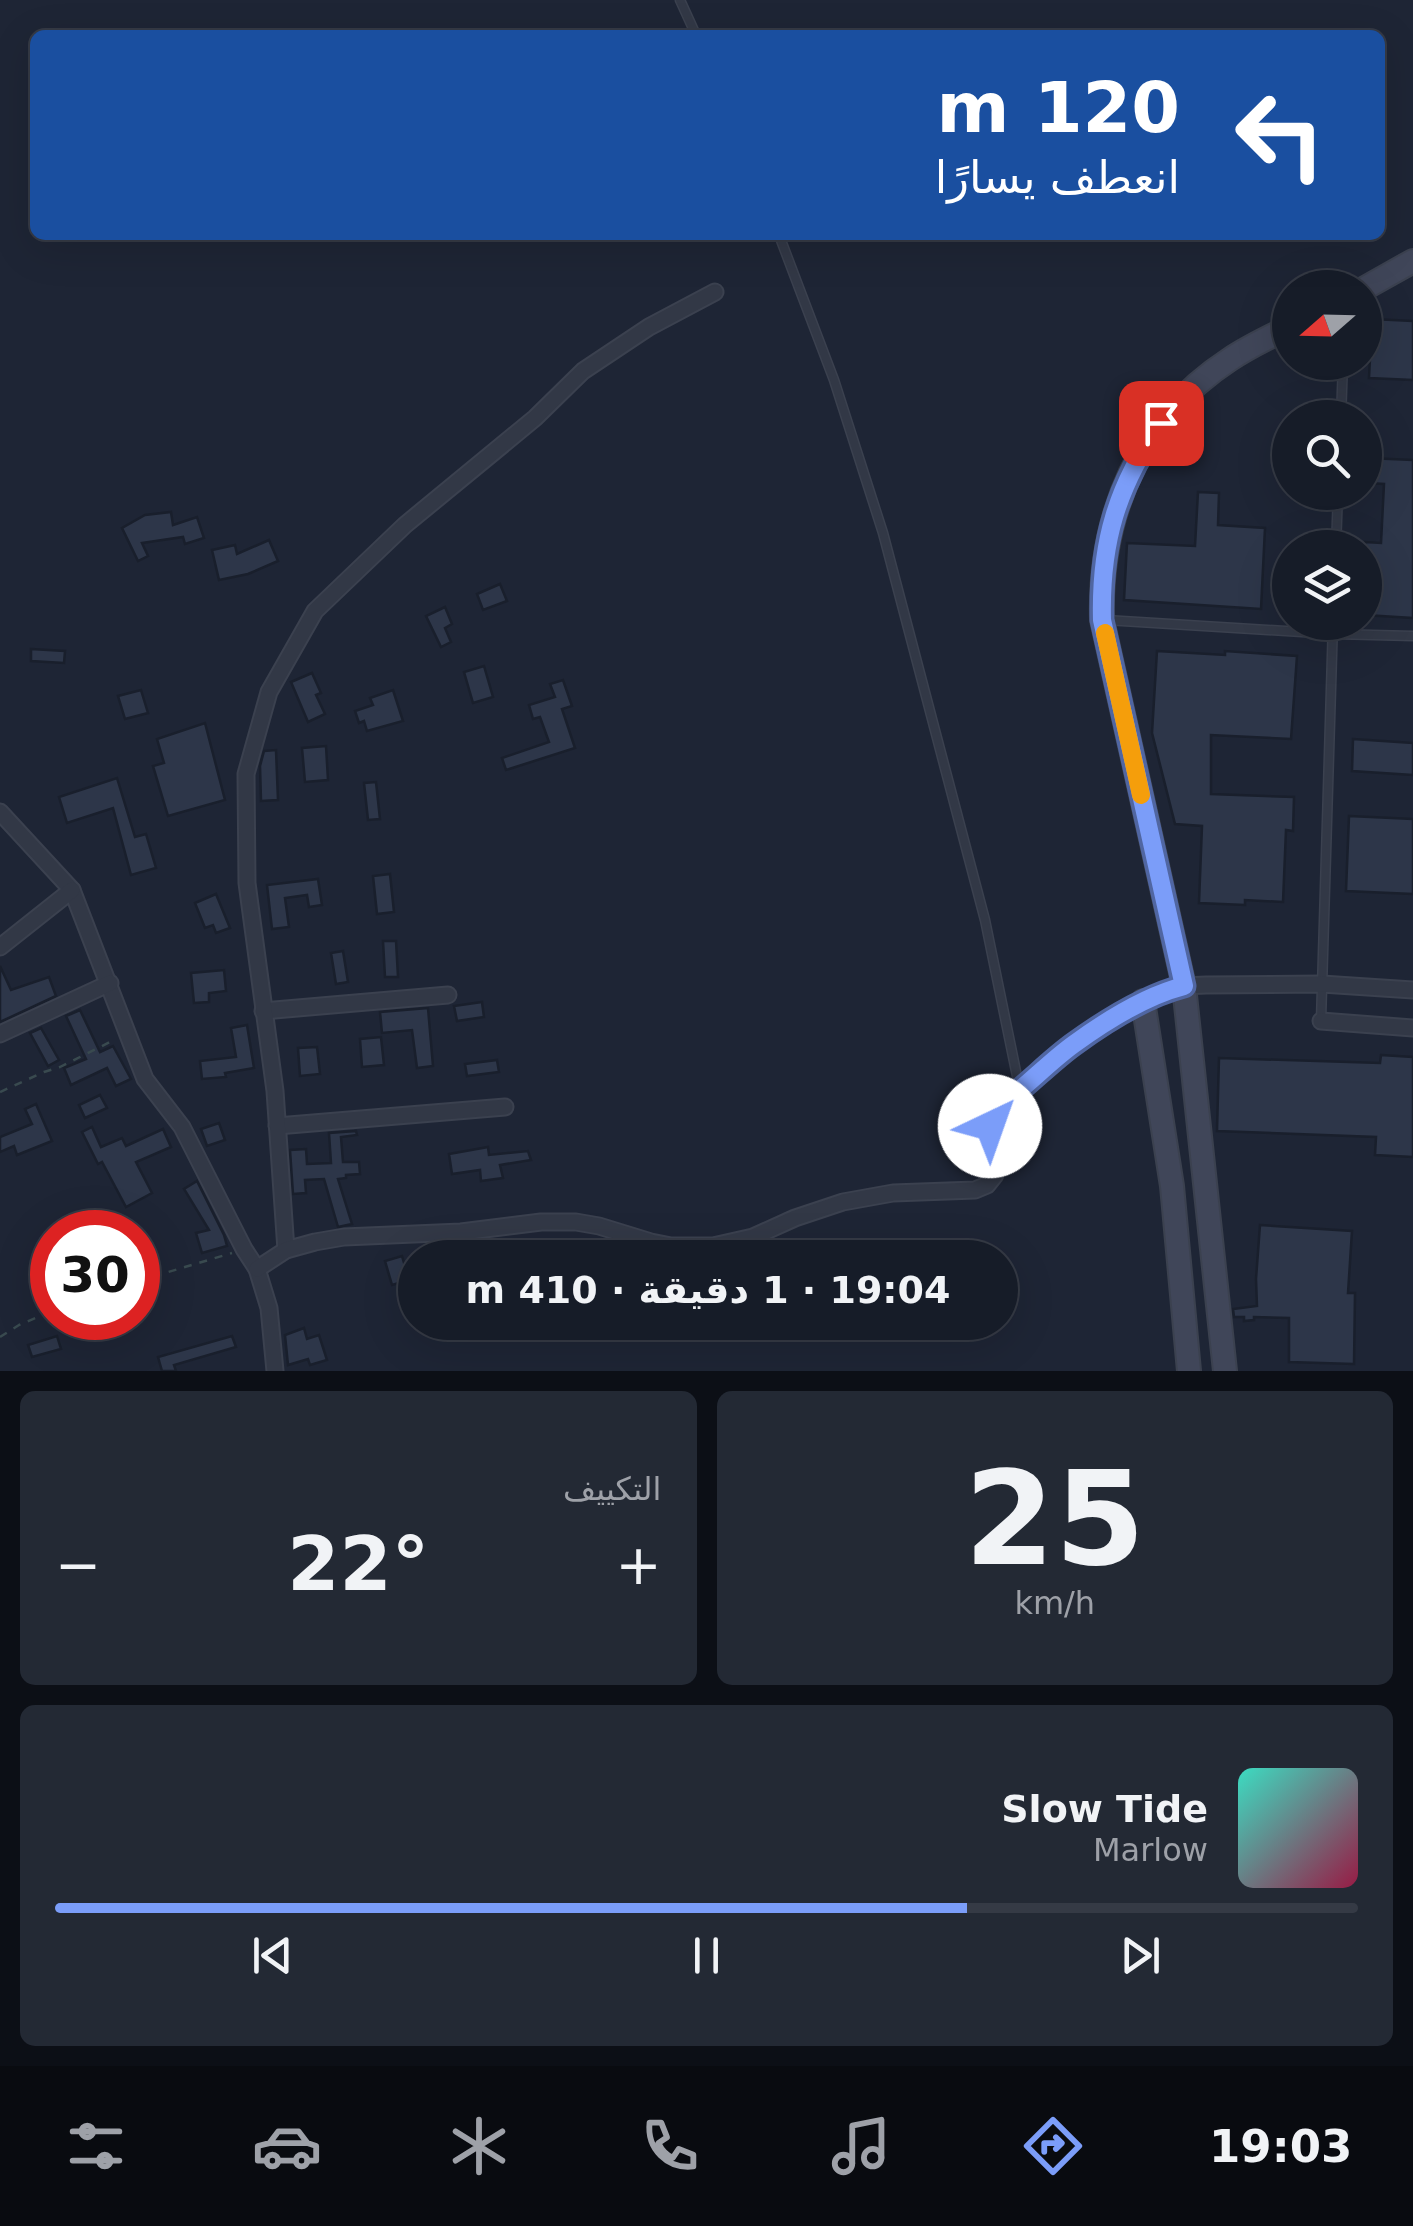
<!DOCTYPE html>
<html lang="ar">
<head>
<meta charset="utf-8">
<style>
	body { margin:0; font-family:"DejaVu Sans",Vazirmatn,sans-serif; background:#232934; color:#f1f3f6; direction:rtl; height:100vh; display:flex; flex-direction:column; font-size:38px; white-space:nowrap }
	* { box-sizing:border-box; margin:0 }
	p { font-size:32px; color:#9ea1a8 }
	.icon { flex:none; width:55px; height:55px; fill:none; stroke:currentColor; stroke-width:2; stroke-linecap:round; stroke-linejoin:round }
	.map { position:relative; height:1371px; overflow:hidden; direction:ltr }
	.sheet { display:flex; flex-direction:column; gap:20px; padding:20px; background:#0c0f16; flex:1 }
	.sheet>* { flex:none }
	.guide { position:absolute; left:30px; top:30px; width:1355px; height:210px; border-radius:15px; box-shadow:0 10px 40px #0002,0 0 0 2px #353a45; direction:rtl; background:#1a4fa0; color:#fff; overflow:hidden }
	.needle { width:65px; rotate:250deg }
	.fabs { position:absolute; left:1272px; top:270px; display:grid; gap:20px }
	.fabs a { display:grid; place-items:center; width:110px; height:110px; border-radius:50%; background:#161c28; box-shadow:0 10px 40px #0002,0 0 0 2px #353a45; font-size:50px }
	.speed { position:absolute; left:30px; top:1210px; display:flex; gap:20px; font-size:50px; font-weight:700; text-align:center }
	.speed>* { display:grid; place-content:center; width:130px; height:130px; border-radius:50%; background:#161c28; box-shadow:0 10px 40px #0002,0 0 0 2px #353a45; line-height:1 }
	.speed .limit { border:15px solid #d22; background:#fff; color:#111 }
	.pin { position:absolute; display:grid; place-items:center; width:85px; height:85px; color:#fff; margin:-42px; border-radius:20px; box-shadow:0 5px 15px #0006 }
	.me { position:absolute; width:110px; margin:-55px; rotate:42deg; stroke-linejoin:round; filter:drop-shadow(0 0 8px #0008) }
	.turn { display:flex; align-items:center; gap:35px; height:210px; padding:0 40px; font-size:45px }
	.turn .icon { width:130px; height:130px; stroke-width:2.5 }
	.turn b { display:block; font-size:70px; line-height:85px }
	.big { font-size:75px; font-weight:700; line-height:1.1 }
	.sheet .card { flex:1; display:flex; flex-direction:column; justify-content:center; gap:15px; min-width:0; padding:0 35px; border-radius:15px; background:#232934 }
	.sheet .dial { align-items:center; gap:0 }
	.dial b { font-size:130px; line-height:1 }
	.song { display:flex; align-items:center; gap:30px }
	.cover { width:120px; height:120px; border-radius:15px; background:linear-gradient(135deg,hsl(170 70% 55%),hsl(340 70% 35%)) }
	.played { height:10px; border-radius:5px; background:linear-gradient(90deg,#7b9df9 70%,#353a45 70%) }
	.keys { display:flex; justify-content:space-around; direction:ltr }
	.heat { display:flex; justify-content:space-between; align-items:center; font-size:55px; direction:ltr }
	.sheet .tiles { flex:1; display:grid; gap:20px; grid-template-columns:1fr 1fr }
	.card:last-child { grid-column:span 2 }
	.trip { position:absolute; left:398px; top:1240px; width:620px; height:100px; border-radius:50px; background:#161c28; box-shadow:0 10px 40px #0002,0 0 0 2px #353a45; font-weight:700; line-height:100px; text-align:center; direction:rtl }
	.dock { display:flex; height:160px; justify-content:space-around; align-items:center; background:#090b10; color:#9ea1a8 }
	.dock .icon { width:70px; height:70px }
	.dock .on { color:#7b9df9 }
	.dock b { font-size:45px; color:#f1f3f6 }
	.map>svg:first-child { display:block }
	.building { fill:#2d3649; stroke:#191f2c; stroke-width:2.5 }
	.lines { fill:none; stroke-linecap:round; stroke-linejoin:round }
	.lane-casing { stroke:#3b414f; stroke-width:11 }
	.street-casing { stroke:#3b414f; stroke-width:19 }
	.secondary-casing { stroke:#3b414f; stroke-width:26 }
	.path { stroke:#394a4f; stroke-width:2.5; stroke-dasharray:8 8; stroke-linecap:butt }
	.lane { stroke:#323846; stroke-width:8 }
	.street { stroke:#323846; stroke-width:15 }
	.secondary { stroke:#404659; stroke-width:22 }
	.route-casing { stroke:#5066a2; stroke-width:25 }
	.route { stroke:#7b9df9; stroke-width:18 }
	.slow { stroke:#f59e0b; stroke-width:18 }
</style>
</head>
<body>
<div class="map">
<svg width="1413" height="1371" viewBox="0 0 1413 1371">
	<rect width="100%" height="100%" fill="#1e2535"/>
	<!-- building -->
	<g class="building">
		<polygon points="1372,319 1413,321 1413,380 1369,378"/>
		<polygon points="1367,458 1413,460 1413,618 1365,615 1365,542 1381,543 1384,484 1366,483"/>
		<polygon points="1198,492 1219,493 1218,525 1265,528 1261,609 1124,600 1127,543 1195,546"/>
		<polygon points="171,512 173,525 197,517 204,538 185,544 183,537 142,543 148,556 138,561 122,528 145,515"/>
		<polygon points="269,540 278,561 248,574 219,580 212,550 235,545 237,554"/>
		<polygon points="500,584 507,601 483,610 477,594"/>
		<polygon points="445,607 452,624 445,628 451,642 441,647 426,616"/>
		<polygon points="31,649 65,651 64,663 31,661"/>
		<polygon points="1157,651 1225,655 1225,651 1297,656 1291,739 1211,735 1211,794 1294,797 1293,831 1286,830 1283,902 1245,900 1245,905 1199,903 1202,826 1175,824 1152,733"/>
		<polygon points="484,666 493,697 473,703 464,672"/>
		<polygon points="312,673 321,693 316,695 325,714 308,722 291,682"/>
		<polygon points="563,680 572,706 562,709 575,748 506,770 502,758 549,742 540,717 533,719 529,705 555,697 550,684"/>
		<polygon points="141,690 148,713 125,719 118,696"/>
		<polygon points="393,690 403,721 367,731 364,721 359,723 355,711 373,705 370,698"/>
		<polygon points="205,723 225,800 168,816 153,766 164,763 157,739"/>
		<polygon points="1353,739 1413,743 1413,775 1352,771"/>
		<polygon points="326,746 328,780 305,782 302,748"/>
		<polygon points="276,750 278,800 261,801 260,766 264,751"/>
		<polygon points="117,778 135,837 146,834 156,868 131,875 113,808 67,823 59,797"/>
		<polygon points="376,782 380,819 368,820 364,783"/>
		<polygon points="1349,816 1413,819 1413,894 1346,891"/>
		<polygon points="390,874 394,912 377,914 373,876"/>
		<polygon points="318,879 322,905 309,907 307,895 285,898 289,927 272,929 267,885"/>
		<polygon points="216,894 230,928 216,933 213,925 205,928 195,903"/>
		<polygon points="383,941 396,941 398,977 385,977"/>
		<polygon points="343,951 348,982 336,984 331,953"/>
		<polygon points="0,966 11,990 49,977 56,996 0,1022"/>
		<polygon points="224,970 226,991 209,993 209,1002 194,1003 191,973"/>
		<polygon points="482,1002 484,1017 457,1021 454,1006"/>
		<polygon points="428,1008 433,1066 417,1068 412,1030 382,1033 380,1012"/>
		<polygon points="80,1010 100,1052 113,1046 131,1079 116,1086 107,1068 71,1085 64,1068 86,1059 66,1016"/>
		<polygon points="247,1025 254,1068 225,1073 226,1077 202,1079 200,1061 236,1057 231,1028"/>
		<polygon points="41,1028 59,1060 48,1066 30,1033"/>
		<polygon points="381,1037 384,1065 362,1067 360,1039"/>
		<polygon points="317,1047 320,1074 300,1076 298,1048"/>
		<polygon points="1381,1055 1413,1057 1413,1157 1375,1155 1376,1137 1217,1131 1219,1058 1380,1063"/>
		<polygon points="497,1060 499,1072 467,1076 465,1064"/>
		<polygon points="100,1095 107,1108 85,1118 79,1105"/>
		<polygon points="36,1104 52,1141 17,1155 14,1146 0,1152 0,1137 32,1124 25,1109"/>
		<polygon points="219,1123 225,1140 207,1146 201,1129"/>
		<polygon points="92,1127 101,1147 122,1138 126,1146 163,1129 171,1147 136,1162 152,1193 126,1207 102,1162 98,1164 82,1132"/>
		<polygon points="356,1131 357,1135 341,1137 343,1162 359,1162 360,1174 346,1175 346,1178 338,1179 352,1224 338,1227 324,1179 305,1180 306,1193 293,1194 290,1150 306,1149 307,1164 331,1163 329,1133"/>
		<polygon points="488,1147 489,1155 528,1151 531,1160 500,1165 503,1178 481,1181 480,1170 452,1174 449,1154"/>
		<polygon points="197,1181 224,1235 227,1246 202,1253 196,1233 209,1230 184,1189"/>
		<polygon points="1260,1225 1352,1231 1348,1293 1355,1293 1354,1364 1289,1362 1289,1318 1254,1317 1254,1320 1244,1321 1244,1317 1234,1317 1233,1309 1257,1306 1256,1279"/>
		<polygon points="402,1256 409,1280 392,1285 385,1261"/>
		<polygon points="304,1328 307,1339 319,1335 327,1360 310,1365 308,1359 288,1365 285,1335"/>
		<polygon points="57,1336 61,1349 32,1357 28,1345"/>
		<polygon points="232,1336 236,1347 174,1365 176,1371 162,1371 158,1357"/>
	</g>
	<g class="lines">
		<!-- lane casing -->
		<g class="lane-casing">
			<g id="lane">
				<polyline points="680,0 696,35"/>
				<polyline points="779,235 834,380 883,533 985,920 1020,1091"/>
				<polyline points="1341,418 1343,362"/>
				<polyline points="1336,548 1338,492"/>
				<polyline points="1106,620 1333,634 1413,636"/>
				<polyline points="1321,1021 1333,622"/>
			</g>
		</g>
		<!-- street casing -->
		<g class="street-casing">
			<g id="street">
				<polyline points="0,812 72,890 145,1079 182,1127 244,1249 257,1269 269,1308 275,1371"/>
				<polyline points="0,947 72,890"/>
				<polyline points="263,1011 448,995"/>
				<polyline points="1321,1021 1413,1028"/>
				<polyline points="0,1034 110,983"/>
				<polyline points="277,1126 505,1107"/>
				<polyline points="286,1250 275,1091 247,883 246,774 269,692 315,611 405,525 535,418 583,371 649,327 715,292"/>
				<polyline points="257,1269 286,1250 315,1242 344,1237 461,1232 541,1222 576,1222 599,1226 651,1242 671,1246 713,1246 753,1237 795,1218 843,1202 893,1193 975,1190 987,1185 995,1175 990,1126 998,1109 1073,1045 1132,1007 1165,991 1184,986 1206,985 1322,984 1413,990"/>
			</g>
		</g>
		<!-- secondary casing -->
		<g class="secondary-casing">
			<g id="secondary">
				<polyline points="1365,288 1413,261"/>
				<polyline points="1143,1001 1172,1186 1189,1371"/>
				<path d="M1225 1371 1184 986 1102 620C1099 516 1139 419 1229 360 1248 347 1269 337 1290 327"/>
			</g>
		</g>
		<!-- path -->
		<g class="path">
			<polyline points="0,1092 44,1072 60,1067 112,1041"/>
			<polyline points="138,1281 232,1253"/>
			<polyline points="0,1337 19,1325 52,1311"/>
		</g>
		<!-- lane -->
		<use href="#lane" class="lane"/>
		<!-- street -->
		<use href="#street" class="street"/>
		<!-- secondary -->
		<use href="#secondary" class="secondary"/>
	</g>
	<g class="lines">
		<!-- route casing -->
		<g class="route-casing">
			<path id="route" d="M990 1126 994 1114 1002 1104C1027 1086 1049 1062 1074 1044 1107 1020 1145 996 1184 986L1102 620C1100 543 1117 486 1161 423"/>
		</g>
		<!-- route -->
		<use href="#route" class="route"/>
		<!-- slow -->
		<polyline class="slow" points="1105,633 1141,795"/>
	</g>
</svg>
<div class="fabs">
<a><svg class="needle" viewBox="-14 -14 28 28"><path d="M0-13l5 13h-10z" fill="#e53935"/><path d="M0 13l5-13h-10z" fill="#9ea1a8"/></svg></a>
<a><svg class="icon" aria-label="search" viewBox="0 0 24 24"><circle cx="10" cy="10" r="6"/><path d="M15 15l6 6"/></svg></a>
<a><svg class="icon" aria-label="layers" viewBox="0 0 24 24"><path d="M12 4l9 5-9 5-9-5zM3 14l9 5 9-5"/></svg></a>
</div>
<div class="speed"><div class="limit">30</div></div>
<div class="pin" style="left:1161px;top:423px;background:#d93025"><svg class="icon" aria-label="arrive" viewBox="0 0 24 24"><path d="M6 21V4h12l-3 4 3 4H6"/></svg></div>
<svg class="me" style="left:990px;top:1126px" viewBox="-20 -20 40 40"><circle r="19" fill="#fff"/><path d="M0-13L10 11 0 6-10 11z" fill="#7b9df9"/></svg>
<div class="trip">19:04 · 1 دقيقة · 410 m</div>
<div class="guide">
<div class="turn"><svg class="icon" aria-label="left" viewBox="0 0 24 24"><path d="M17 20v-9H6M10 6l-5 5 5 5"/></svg><div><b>120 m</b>انعطف يسارًا</div></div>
</div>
</div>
<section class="sheet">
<div class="tiles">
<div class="card dial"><b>25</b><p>km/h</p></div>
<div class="card"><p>التكييف</p>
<div class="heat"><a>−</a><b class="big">22°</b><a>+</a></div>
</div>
<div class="card">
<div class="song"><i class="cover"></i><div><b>Slow Tide</b><p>Marlow</p></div></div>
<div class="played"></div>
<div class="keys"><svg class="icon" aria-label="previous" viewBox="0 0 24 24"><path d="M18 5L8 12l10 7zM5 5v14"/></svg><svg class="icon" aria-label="pause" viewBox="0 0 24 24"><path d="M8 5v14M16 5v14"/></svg><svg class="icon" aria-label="next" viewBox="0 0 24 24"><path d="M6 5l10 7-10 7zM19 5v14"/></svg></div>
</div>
</div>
</section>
<nav class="dock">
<b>19:03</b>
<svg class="icon on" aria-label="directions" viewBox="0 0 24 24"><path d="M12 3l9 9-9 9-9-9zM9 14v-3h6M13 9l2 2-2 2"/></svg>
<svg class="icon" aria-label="music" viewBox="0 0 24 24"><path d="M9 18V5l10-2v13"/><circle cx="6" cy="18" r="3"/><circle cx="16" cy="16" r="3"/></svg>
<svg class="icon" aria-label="phone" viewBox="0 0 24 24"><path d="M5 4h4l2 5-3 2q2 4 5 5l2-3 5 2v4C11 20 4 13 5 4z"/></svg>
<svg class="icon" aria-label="climate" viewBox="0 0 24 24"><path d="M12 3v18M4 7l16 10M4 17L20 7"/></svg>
<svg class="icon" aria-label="car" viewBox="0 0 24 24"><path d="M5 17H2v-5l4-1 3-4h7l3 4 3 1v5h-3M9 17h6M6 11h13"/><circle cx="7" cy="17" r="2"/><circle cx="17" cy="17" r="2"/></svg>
<svg class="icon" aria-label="filters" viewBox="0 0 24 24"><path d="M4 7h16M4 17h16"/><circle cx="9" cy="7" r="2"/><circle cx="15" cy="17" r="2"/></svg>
</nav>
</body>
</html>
